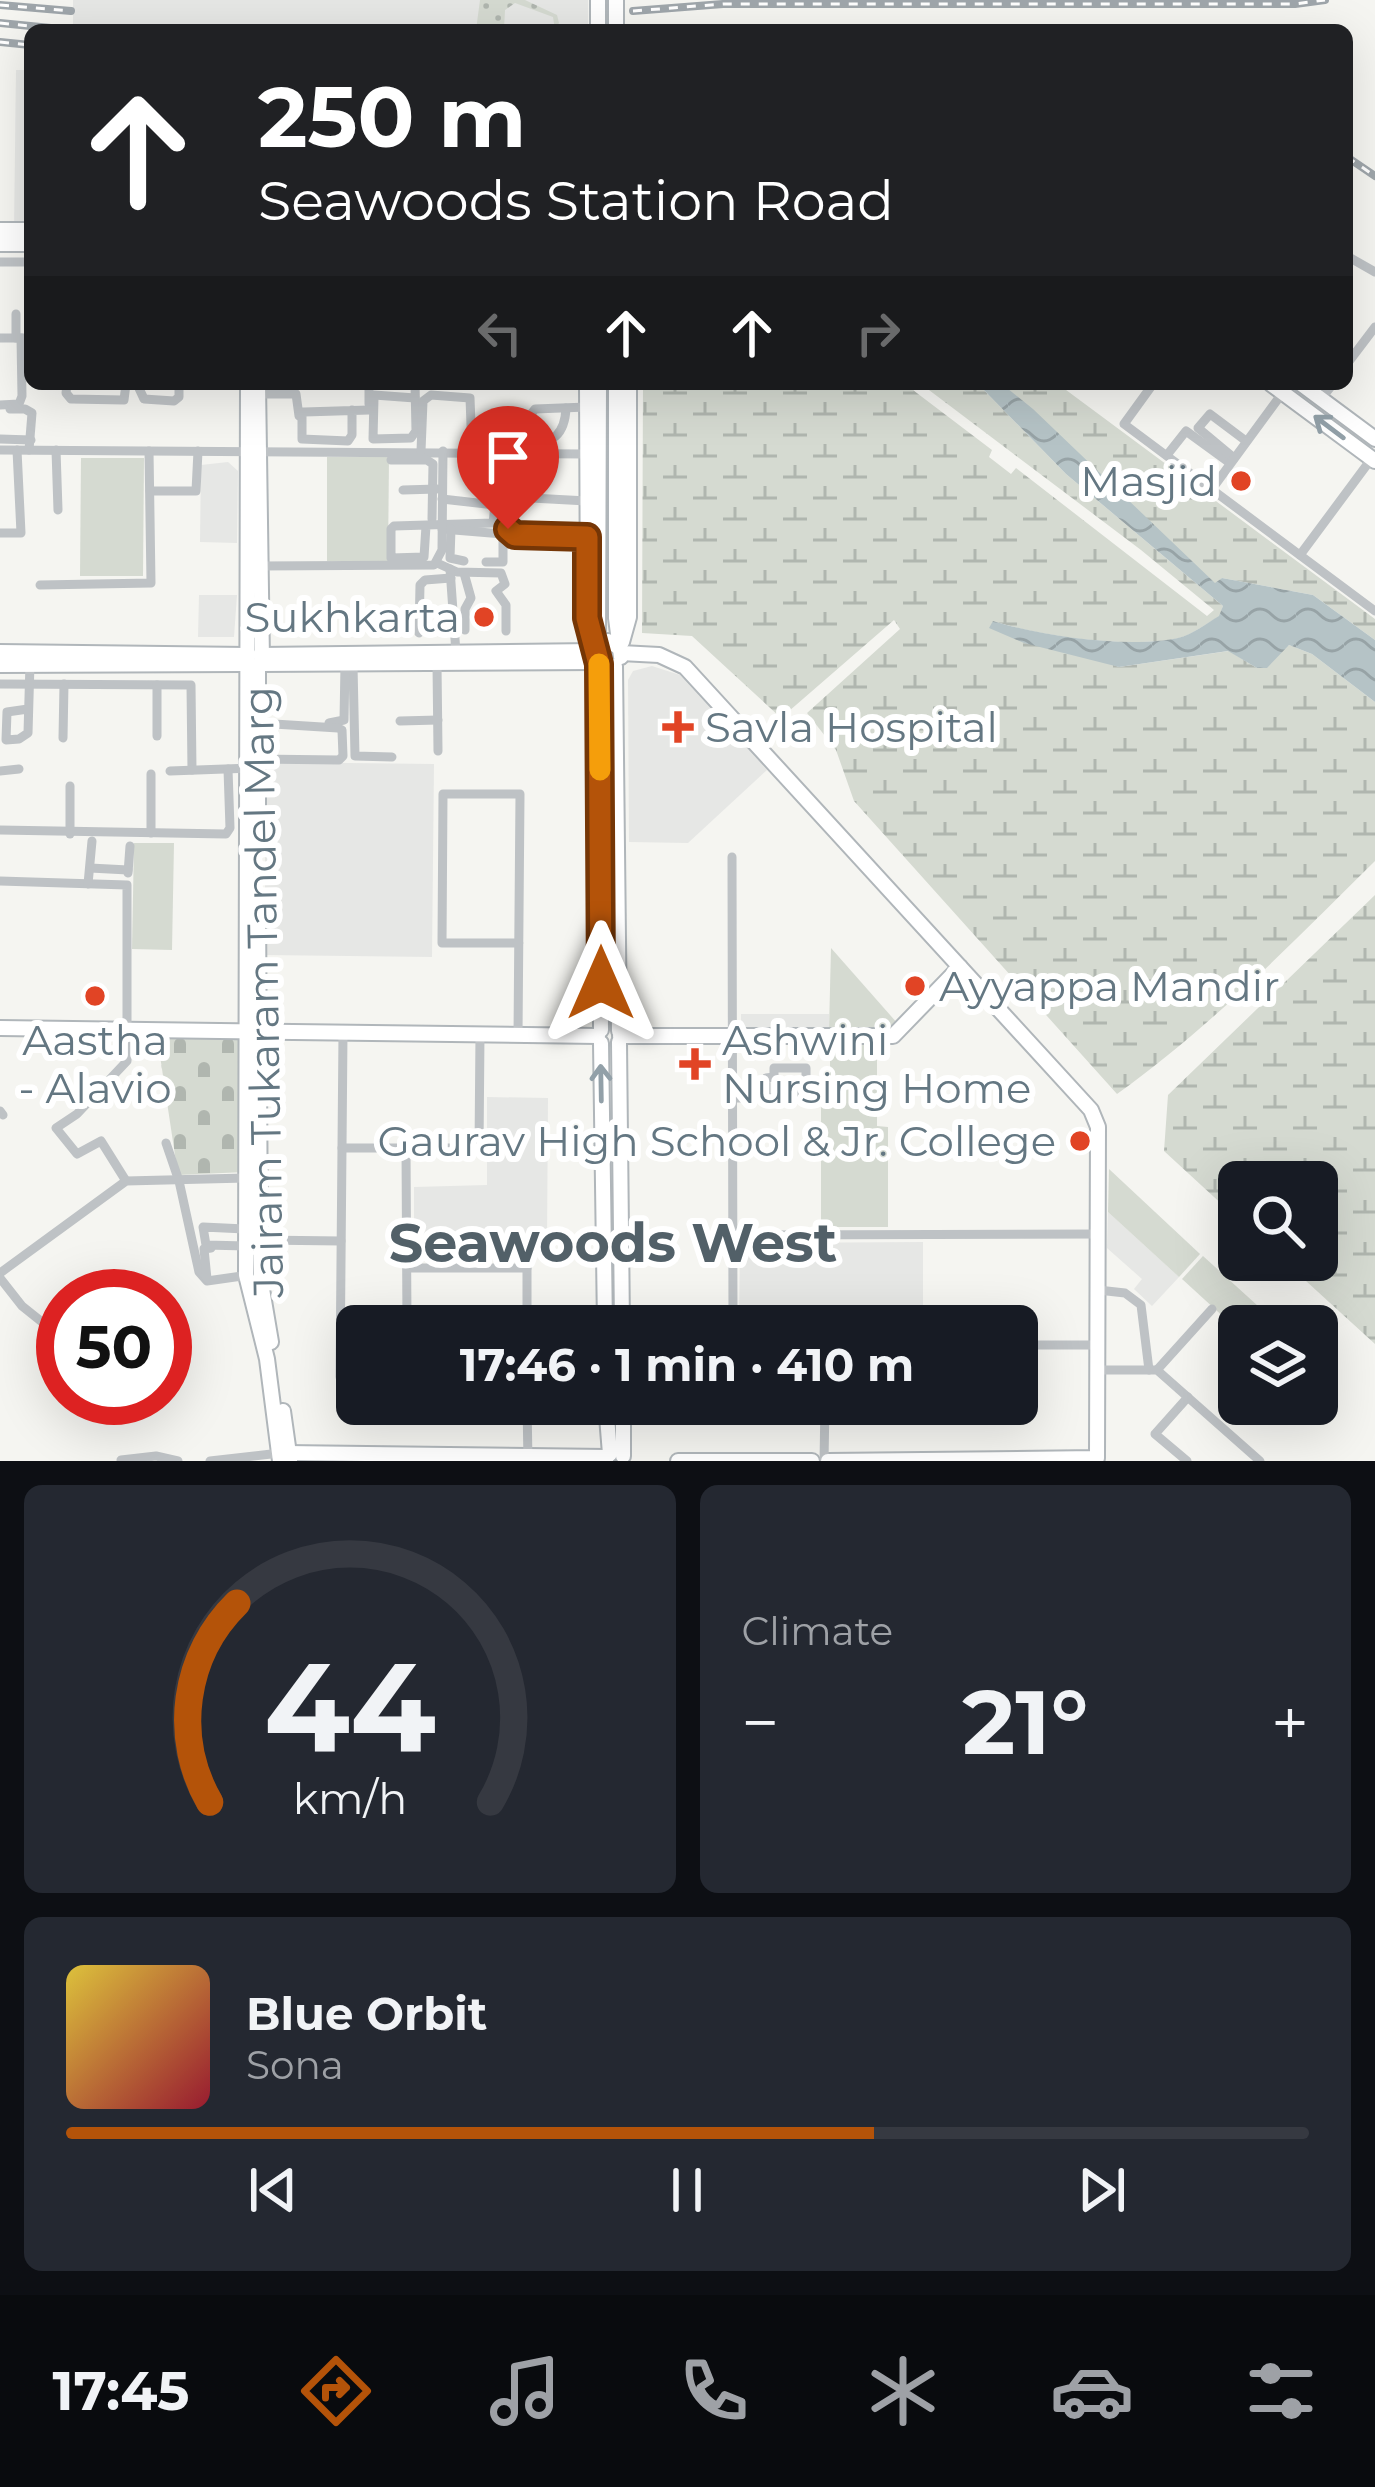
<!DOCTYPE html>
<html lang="en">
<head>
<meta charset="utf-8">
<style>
	body { margin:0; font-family:Montserrat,sans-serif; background:#242831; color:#f1f3f6; height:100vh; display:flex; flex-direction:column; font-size:45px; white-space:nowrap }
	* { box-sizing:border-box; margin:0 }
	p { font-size:39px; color:#9ea1a6 }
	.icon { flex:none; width:66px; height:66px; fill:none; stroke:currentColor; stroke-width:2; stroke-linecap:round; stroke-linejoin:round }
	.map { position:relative; height:1461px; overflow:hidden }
	.sheet { display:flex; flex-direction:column; gap:24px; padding:24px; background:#0d0f14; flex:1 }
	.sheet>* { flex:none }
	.guide { position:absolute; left:24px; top:24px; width:1329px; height:366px; border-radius:18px; box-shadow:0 12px 48px #0002; background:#202124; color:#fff; overflow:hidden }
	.buttons { position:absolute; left:1218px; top:1161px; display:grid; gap:24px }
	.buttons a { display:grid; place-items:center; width:120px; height:120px; border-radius:18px; background:#171b24; box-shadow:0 12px 48px #0002; font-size:60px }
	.speed { position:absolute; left:36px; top:1269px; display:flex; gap:24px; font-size:60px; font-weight:700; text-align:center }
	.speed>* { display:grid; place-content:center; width:156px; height:156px; border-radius:50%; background:#171b24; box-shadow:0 12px 48px #0002; line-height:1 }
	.speed .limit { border:18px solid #d22; background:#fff; color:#111 }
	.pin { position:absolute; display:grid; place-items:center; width:102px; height:102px; color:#fff; margin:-123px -51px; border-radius:50% 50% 50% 0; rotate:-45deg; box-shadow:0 0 12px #0007 }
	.pin .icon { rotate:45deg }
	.me { position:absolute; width:132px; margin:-66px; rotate:0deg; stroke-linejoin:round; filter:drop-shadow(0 0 9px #0008) }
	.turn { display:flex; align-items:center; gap:42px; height:252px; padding:0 36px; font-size:54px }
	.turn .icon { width:156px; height:156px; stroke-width:2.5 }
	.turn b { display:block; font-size:84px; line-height:102px }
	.lanes { display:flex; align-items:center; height:114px; padding:0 36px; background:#0003; justify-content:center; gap:60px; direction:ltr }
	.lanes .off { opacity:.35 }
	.big { font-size:90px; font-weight:700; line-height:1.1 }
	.sheet .tile { flex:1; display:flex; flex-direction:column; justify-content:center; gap:18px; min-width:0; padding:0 42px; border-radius:18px; background:#242831 }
	.sheet .dial { align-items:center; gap:0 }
	.dial svg { height:312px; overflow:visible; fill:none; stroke:#363941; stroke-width:7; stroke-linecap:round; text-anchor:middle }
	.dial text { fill:#f1f3f6; stroke:none }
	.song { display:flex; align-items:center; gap:36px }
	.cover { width:144px; height:144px; border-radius:18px; background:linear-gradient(135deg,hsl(50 70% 55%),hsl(350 70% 35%)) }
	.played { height:12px; border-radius:6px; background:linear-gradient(90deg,#b45309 65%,#363941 65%) }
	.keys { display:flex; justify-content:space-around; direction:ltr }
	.heat { display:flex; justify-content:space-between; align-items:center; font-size:66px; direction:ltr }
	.sheet .tiles { flex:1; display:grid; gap:24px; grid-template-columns:1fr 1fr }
	.tile:last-child { grid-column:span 2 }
	.trip { position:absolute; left:336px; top:1305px; width:702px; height:120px; border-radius:18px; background:#171b24; box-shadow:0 12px 48px #0002; font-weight:700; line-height:120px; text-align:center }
	.tab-bar { display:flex; height:192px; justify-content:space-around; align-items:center; background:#090b0e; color:#9ea1a6 }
	.tab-bar .icon { width:84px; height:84px }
	.tab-bar .current { color:#b45309 }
	.tab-bar b { font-size:54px; color:#f1f3f6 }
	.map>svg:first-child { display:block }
	.built { fill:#e6e7e5 }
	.grass { fill:url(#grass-dots) }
	.wetland { fill:url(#wetland-marsh) }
	.cemetery { fill:url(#cemetery-stones) }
	.park { fill:#d5dad1 }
	.water { fill:url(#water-waves) }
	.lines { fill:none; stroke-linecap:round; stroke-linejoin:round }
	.secondary-casing { stroke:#b0b6ba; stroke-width:18 }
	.street { stroke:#bec2c5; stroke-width:9 }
	.secondary { stroke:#fff; stroke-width:14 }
	.rail-casing { stroke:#9fa6ab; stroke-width:8 }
	.rail { stroke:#fff; stroke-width:3; stroke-dasharray:9; stroke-linecap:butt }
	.secondary-bridge-casing { stroke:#b0b6ba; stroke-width:18; stroke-linecap:butt }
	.secondary-bridge { stroke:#fff; stroke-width:14 }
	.oneway { stroke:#92a0a8 }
	.route-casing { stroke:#753606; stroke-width:30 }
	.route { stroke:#b45309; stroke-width:21 }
	.slow { stroke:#f59e0b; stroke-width:21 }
	.poi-dot { fill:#e14425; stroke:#fff; stroke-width:4.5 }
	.labels { text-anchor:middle; stroke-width:12; stroke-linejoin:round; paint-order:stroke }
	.poi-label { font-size:42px; fill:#647782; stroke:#fff; text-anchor:end }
	.street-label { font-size:42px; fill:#647782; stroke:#fff }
	.district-label { font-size:54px; font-weight:bold; fill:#526068; stroke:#fff }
</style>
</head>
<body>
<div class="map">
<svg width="1375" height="1461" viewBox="0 0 1375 1461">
	<defs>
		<pattern id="grass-dots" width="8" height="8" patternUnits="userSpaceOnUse" patternTransform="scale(3)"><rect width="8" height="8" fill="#d5dad1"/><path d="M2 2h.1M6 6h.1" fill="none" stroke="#b0b6af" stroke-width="1.8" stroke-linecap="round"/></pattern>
		<pattern id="wetland-marsh" width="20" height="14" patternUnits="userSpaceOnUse" patternTransform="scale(3)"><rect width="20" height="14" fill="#d5dad1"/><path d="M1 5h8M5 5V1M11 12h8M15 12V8" fill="none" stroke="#b0b6af"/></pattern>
		<pattern id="cemetery-stones" width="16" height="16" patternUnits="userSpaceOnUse" patternTransform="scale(3)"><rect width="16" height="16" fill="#d5dad1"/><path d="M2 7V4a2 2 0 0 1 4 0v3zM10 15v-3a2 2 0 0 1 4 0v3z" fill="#b0b6af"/></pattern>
		<pattern id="water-waves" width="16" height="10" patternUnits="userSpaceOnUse" patternTransform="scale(3)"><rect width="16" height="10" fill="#b5c3c6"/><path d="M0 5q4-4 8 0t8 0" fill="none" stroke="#97a3a6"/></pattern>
	</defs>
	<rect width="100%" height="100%" fill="#f5f5f1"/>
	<!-- built -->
	<g class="built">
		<rect x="73" y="0" width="515" height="30"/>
		<polygon points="16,70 30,70 30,230 14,230"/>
		<polygon points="228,462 238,471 237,543 200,542 201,465"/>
		<polygon points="199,595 237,595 234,637 198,637"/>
		<polygon points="652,666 680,675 767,770 688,843 629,842 628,680 633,671"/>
		<polygon points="265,762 434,764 432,957 265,955"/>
		<rect x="741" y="1014" width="88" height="16"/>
		<polygon points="487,1097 548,1098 547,1242 414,1242 414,1187 487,1185"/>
		<polygon points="1108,1212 1179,1277 1152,1306 1134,1289 1142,1279 1107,1248"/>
		<polygon points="923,1242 923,1326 739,1326 740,1243"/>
	</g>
	<!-- grass -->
	<polygon class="grass" points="480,0 525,0 557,15 559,23 554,30 544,30 554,24 553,17 515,3 505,10 504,30 476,30"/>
	<!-- wetland -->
	<g class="wetland">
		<path d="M643 384H905L992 450 989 457 1011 474 1016 468 1207 616 1214 610 1141 550 921 384H978L1066 474 1223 606 1220 616C1207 623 1192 635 1179 638 1132 649 1039 636 993 621L1119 667 1229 651 1257 668 1289 645 1312 654 1375 702V861C1293 942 1211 1027 1117 1094L854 801 836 750 807 713 900 629 894 620 781 718 692 636 642 633Z"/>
		<polygon points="1002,384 1058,384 1375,619 1375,640 1313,595 1222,578 1215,584"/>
		<polygon points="1375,895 1375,1344 1283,1260 1317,1260 1317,1182 1239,1182 1239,1220 1164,1151 1168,1095"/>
	</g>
	<!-- cemetery -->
	<polygon class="cemetery" points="157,1036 244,1037 245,1172 178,1175"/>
	<!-- park -->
	<g class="park">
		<polygon points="327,457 389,457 388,561 327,561"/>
		<polygon points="81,458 144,458 143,576 80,576"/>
		<polygon points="134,843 174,843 172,950 132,949"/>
		<polygon points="831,948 898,1024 886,1030 829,1030"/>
		<polygon points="830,1044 877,1044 877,1126 888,1127 888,1227 821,1227 821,1101 830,1100"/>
		<polygon points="1109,1169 1200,1254 1179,1277 1108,1212"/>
		<polygon points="1203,1256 1280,1326 1239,1326 1239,1331 1182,1279"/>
	</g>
	<!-- water -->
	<path class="water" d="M978 384H1002L1033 409 1215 583 1222 578 1313 595 1375 640V702L1312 654 1289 645 1267 668H1257L1228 651 1119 667 1024 643 989 628 993 621C1040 636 1129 649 1178 638 1192 635 1207 623 1219 616L1223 606 1066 474Z"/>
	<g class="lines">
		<!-- secondary casing -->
		<g class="secondary-casing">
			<g id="secondary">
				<polyline points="0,230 30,230"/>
				<polyline points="0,244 30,244"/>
				<polyline points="248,384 246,1275 267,1359 280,1461"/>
				<polyline points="587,384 588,618 596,649"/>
				<polyline points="616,384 616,618 621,657"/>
				<polyline points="1271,384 1375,461"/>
				<polyline points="1301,384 1375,439"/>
				<polyline points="598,642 599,384"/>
				<polyline points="622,642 629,617 629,384"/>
				<polyline points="0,652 247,655"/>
				<polyline points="621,653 659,655 685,667 1091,1110 1098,1127 1097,1458 828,1461"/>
				<polyline points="260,655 595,651"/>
				<polyline points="260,664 597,662"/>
				<polyline points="599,664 601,1030"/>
				<polyline points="0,665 242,664"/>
				<polyline points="615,666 619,1031"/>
				<polyline points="604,667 595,659 597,647 608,641 618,647"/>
				<polyline points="258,815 258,666 262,660 258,384"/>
				<polyline points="258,903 260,1240 261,1283 271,1342"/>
				<polyline points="0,1028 598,1036"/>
				<polyline points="620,1036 893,1036 960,967"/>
				<polyline points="619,1042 622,1326"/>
				<polyline points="601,1043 605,1326"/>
				<polyline points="606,1404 610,1454"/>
				<polyline points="623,1404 623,1456"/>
				<polyline points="283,1411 290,1461"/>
				<polyline points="285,1453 607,1457"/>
				<polyline points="678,1461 812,1461"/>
			</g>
		</g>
		<!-- street -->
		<g class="street">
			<polyline points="1347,256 1375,272"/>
			<polyline points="0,262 30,262"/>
			<polyline points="16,314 16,338"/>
			<polyline points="0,338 30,338"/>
			<polyline points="1347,364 1375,327"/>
			<polyline points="67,384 66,393 71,399 124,400 126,384"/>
			<polyline points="137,384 144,399 174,401 179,397 179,384"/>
			<polyline points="369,384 369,404"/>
			<polyline points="1153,384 1124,424 1375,611"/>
			<polyline points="258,394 296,394 299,416"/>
			<polyline points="374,395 415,398"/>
			<polyline points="374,398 373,439 411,438 416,431 415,384"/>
			<polyline points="1321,399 1333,384"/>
			<polyline points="0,405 19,404 22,396 21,338"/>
			<polyline points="10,409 25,409 32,413 29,450"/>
			<polyline points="352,410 352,435 348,441 302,439 302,412 304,412 369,410"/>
			<polyline points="0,439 31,440"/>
			<path d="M527 443C553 446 565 433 566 408"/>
			<polyline points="0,450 587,454"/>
			<polyline points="56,450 58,510"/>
			<polyline points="421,451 423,401 431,395 470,398 472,452"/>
			<polyline points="526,453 529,417 535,409 587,407"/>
			<polyline points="1167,455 1186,431 1230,463"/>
			<polyline points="1234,458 1198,428 1210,414 1246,441"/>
			<polyline points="391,460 427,460 433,464 432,519"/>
			<polyline points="1212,489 1289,384"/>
			<polyline points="403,490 437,489"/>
			<polyline points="150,491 196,491 198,451"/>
			<polyline points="587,501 513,497 508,502 508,529 515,535 587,537"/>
			<polyline points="426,526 424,557 391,558 391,529 394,526 493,523 495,505 442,499"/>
			<polyline points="442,529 503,534 503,562 486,562"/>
			<polyline points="451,529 450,558 464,561"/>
			<polyline points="0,533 21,533 17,450"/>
			<polyline points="1300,555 1372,458"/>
			<polyline points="437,563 457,572 501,573 505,584 496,591 506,605 506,631"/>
			<polyline points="260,566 434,565 442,550 443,451"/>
			<polyline points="450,569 456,653"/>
			<polyline points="464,573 471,598 465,609 465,630"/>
			<polyline points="40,585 151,583 149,451"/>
			<polyline points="419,633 420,585 425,580 451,578"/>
			<polyline points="437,665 438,751"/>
			<polyline points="353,666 355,756 392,757"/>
			<polyline points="0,684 191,685 192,770"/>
			<polyline points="157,685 157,736"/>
			<polyline points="28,709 7,712 6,740 19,739 28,733 30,663"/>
			<polyline points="400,721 438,720"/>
			<polyline points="329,723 344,720 345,665"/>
			<polyline points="63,738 64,684"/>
			<polyline points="257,759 339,760 343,756 342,730 338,728 258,723"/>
			<polyline points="0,771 19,769"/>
			<polyline points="170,771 252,768"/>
			<polyline points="0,830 226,834 230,828 228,769"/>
			<polyline points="151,833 151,774"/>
			<polyline points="70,834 70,786"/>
			<polyline points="732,857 733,1326"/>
			<polyline points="90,868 128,870"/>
			<polyline points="128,873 130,846"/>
			<polyline points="0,881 127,885 127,1061 77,1114 56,1128 77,1154 101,1141 126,1181"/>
			<polyline points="88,884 92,841"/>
			<polyline points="343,1033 340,1377 357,1377"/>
			<polyline points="518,1035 520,794 443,794 442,943 519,943"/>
			<path d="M732 1098C753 1098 774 1098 795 1098V1088H806V1068H774V1077L766 1078V1098"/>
			<polyline points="0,1111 3,1115"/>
			<polyline points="166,1143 179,1181 199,1272 207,1281 249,1275"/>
			<polyline points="342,1148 479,1148 480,1034"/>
			<polyline points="406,1148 407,1326"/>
			<polyline points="245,1229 203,1227 206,1245 246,1246"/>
			<polyline points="733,1235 1099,1234"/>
			<polyline points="260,1240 341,1241"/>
			<polyline points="527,1244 527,1326"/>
			<polyline points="407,1268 527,1268"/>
			<polyline points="0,1273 126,1181 246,1178"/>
			<polyline points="0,1278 22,1306 47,1326"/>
			<polyline points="207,1279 204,1249 211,1248"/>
			<polyline points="1098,1290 1125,1293 1141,1305 1149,1370"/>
			<polyline points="1017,1345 1098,1345"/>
			<polyline points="1097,1370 1157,1370 1260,1461"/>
			<polyline points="1157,1370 1212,1309"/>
			<polyline points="527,1404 528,1461"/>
			<polyline points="121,1460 156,1456 178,1461"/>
			<polyline points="210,1461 280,1453"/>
			<polyline points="824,1461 825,1404"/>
			<polyline points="1187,1461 1155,1434 1188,1397"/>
		</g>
		<!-- secondary -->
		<use href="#secondary" class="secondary"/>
		<!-- rail casing -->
		<g class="rail-casing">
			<g id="rail">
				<polyline points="0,5 71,11"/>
				<polyline points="633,11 723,4 1295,4 1325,0"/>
				<polyline points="0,23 71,30"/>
				<polyline points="0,42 30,45"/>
				<polyline points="1347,157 1375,176"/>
			</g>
		</g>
		<!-- rail -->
		<use href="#rail" class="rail"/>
		<!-- secondary-bridge casing -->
		<g class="secondary-bridge-casing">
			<g id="secondary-bridge">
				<polyline points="598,30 598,0"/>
				<polyline points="616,30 616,0"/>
			</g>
		</g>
		<!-- secondary-bridge -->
		<use href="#secondary-bridge" class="secondary-bridge"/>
	</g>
	<!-- one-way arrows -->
	<defs><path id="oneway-shaft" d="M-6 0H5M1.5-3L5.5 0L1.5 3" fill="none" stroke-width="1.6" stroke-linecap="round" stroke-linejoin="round" transform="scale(3)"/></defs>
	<g class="oneway">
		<use href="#oneway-shaft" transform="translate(1329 427) rotate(-143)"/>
		<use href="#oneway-shaft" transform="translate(601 1083) rotate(-91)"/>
	</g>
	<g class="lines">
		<!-- route casing -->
		<g class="route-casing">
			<polyline id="route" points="508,529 515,535 587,537 587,618 599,664 601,983"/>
		</g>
		<!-- route -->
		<use href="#route" class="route"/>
		<!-- slow -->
		<polyline class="slow" points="599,664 600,770"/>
	</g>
	<!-- markers -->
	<g class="poi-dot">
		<circle cx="1241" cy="481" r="12"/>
		<circle cx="484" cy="617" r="12"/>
		<path d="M672 709h12v12h12v12h-12v12h-12v-12h-12v-12h12z"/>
		<circle cx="915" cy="986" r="12"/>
		<circle cx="95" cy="996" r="12"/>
		<path d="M689 1046h12v12h12v12h-12v12h-12v-12h-12v-12h12z"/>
		<circle cx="1080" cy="1141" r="12"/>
	</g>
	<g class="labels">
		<!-- poi labels -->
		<g class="poi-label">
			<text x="1217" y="496">Masjid</text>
			<text x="460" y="632">Sukhkarta</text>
			<text x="705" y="742" text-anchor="start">Savla Hospital</text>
			<text x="939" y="1001" text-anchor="start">Ayyappa Mandir</text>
			<text x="95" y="1055" text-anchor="middle">Aastha<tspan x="95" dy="48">- Alavio</tspan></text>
			<text x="722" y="1055" text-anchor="start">Ashwini<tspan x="722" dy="48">Nursing Home</tspan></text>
			<text x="1056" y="1156">Gaurav High School &amp; Jr. College</text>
		</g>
		<!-- street labels -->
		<g class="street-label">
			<text transform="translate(263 992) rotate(-91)" y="15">Jairam Tukaram Tandel Marg</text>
		</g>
		<!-- district labels -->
		<g class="district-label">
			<text x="613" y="1262">Seawoods West</text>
		</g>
	</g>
</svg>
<div class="buttons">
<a><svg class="icon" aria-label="search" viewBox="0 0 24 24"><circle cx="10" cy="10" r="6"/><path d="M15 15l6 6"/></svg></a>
<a><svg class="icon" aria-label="layers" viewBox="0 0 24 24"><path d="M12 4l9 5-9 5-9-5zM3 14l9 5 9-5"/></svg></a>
</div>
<div class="speed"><div class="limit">50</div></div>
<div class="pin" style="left:508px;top:529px;background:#d93025"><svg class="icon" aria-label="arrive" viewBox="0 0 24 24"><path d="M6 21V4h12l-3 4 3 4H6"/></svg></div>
<svg class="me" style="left:601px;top:983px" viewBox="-20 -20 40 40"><path d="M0-17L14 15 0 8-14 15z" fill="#b45309" stroke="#fff" stroke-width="4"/></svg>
<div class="trip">17:46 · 1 min · 410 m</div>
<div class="guide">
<div class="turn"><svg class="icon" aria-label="ahead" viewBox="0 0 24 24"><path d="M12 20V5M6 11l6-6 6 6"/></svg><div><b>250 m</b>Seawoods Station Road</div></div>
<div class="lanes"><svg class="icon off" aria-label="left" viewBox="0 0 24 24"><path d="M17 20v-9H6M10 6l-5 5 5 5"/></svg><svg class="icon" aria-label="ahead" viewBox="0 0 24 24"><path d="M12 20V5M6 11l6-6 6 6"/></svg><svg class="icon" aria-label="ahead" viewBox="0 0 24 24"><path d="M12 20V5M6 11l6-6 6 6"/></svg><svg class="icon off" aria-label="right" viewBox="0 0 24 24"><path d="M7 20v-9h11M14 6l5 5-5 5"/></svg></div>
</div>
</div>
<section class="sheet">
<div class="tiles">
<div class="tile dial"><svg viewBox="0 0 100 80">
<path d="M14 69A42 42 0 1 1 86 69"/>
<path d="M14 69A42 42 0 0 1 21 18" stroke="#b45309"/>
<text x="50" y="56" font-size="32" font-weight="700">44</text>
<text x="50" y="72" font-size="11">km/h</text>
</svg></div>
<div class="tile"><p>Climate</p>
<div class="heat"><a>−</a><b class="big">21°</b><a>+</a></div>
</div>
<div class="tile">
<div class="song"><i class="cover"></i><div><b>Blue Orbit</b><p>Sona</p></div></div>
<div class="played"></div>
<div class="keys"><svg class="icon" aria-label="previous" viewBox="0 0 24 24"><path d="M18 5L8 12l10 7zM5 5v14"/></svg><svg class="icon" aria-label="pause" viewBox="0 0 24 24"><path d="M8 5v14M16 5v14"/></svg><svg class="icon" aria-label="next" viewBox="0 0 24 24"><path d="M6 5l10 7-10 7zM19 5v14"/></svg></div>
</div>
</div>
</section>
<nav class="tab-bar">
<b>17:45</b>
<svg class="icon current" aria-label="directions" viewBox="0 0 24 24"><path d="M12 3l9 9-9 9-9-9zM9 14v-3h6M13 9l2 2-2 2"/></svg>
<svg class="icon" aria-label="music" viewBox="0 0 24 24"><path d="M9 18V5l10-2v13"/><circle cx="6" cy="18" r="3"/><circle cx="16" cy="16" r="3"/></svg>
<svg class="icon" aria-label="phone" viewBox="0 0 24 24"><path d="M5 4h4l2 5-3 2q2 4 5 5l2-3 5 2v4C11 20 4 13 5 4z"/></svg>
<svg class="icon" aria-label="climate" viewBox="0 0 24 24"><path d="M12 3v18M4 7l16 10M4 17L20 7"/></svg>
<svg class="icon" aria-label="car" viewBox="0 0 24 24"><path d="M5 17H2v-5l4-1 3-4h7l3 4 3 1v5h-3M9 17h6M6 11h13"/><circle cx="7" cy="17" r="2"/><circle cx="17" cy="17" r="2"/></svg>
<svg class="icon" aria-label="filters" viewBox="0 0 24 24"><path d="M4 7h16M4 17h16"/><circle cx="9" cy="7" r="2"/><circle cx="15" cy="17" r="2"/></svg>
</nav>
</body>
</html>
